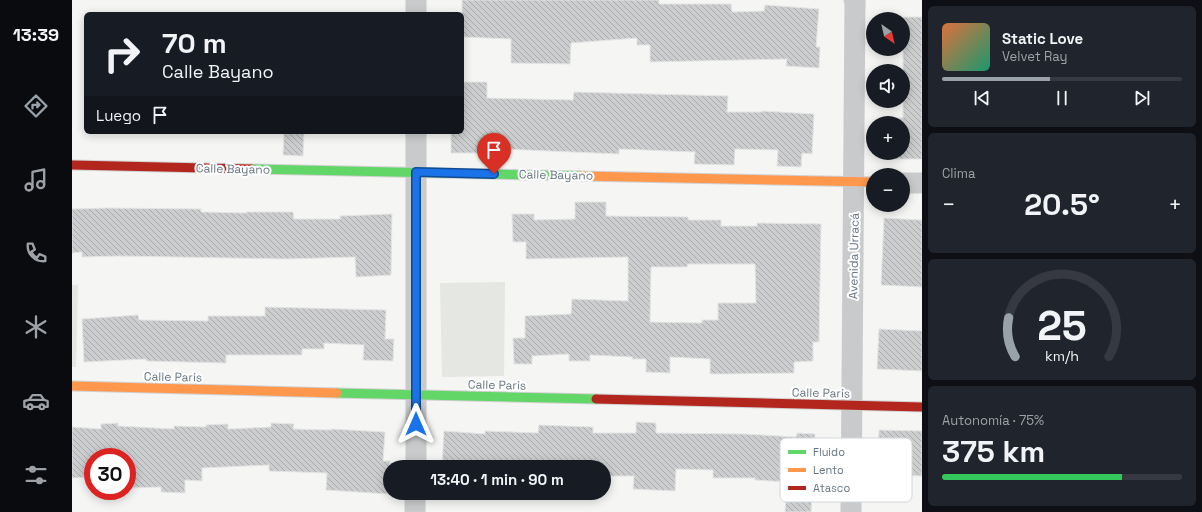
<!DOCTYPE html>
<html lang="es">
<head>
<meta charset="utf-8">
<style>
	body { margin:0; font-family:"Space Grotesk",sans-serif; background:#20242c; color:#f1f3f6; height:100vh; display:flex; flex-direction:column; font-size:15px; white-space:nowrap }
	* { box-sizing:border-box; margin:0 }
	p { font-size:13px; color:#9ea1a6 }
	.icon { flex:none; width:22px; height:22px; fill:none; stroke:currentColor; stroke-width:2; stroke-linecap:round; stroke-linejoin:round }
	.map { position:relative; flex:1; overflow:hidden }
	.details { display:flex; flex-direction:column; gap:6px; padding:6px; background:#0d0f14; width:280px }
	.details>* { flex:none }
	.guide { position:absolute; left:12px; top:12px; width:380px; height:122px; border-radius:6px; box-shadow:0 2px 10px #0003; background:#171b24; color:#f1f3f6; overflow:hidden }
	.needle { width:26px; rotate:146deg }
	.controls { position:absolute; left:794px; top:12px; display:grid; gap:8px }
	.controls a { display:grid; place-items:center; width:44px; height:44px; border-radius:50%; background:#171b24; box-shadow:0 2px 10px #0003; font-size:20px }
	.speed { position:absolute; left:12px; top:448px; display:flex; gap:8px; font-size:20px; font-weight:700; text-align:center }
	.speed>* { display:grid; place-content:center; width:52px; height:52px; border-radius:50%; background:#171b24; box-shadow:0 2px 10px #0003; line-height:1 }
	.speed .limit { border:6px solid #d22; background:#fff; color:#111 }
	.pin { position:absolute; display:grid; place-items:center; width:34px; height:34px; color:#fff; margin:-41px -17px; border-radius:50% 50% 50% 0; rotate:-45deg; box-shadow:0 0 4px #0007 }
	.pin .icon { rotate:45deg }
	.me { position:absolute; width:44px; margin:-22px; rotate:0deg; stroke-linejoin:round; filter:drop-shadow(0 0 3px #0008) }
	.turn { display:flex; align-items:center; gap:14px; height:84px; padding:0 12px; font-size:18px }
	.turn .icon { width:52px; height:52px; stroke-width:2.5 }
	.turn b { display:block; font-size:28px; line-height:34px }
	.then { display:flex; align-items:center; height:38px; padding:0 12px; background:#0003; gap:8px; font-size:15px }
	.big { font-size:30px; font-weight:600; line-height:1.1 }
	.details .tile { flex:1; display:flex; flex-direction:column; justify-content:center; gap:6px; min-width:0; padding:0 14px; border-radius:6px; background:#20242c }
	.details .dial { align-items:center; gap:0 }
	.dial svg { height:104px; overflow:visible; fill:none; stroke:#363941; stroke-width:7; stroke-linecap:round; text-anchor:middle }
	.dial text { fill:#f1f3f6; stroke:none }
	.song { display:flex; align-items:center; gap:12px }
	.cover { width:48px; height:48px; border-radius:6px; background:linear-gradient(135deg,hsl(20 70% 55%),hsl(160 70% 35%)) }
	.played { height:4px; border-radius:2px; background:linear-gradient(90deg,#99a2aa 45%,#363941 45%) }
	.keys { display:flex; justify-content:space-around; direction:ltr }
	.heat { display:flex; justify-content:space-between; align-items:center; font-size:22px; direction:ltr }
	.charge { height:6px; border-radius:3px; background:linear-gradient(90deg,#34c759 75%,#363941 0) }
	.trip { position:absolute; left:311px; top:460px; width:228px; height:40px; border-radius:20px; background:#171b24; box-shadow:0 2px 10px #0003; font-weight:600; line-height:40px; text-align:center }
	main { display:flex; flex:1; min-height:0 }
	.menu { display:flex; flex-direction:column; width:72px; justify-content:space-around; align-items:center; background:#090b0e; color:#9ea1a6 }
	.menu .icon { width:28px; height:28px }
	.menu .current { color:#99a2aa }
	.menu b { font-size:18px; color:#f1f3f6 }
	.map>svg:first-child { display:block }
	.green { fill:#e4e7e2 }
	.building { fill:url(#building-back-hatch); stroke:#e4e4e4; fill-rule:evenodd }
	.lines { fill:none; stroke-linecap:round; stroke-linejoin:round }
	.fast-casing { stroke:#d1d1d2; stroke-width:11 }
	.slow-casing { stroke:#d1d1d2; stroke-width:11 }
	.jam-casing { stroke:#d1d1d2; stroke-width:11 }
	.street { stroke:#c9cacb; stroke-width:21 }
	.fast { stroke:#63d668; stroke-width:9 }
	.slow { stroke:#ff974d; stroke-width:9 }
	.jam { stroke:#b3261e; stroke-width:9 }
	.route-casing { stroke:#114b97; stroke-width:10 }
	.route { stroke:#1a73e8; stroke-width:7 }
	.labels { text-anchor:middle; stroke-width:4; stroke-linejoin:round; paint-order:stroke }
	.street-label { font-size:12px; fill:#677582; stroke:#fff }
	.key { fill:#fff; stroke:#d1d6da; stroke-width:1 }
	.key-label { font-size:11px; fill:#677582 }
</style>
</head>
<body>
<main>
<nav class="menu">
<b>13:39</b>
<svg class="icon current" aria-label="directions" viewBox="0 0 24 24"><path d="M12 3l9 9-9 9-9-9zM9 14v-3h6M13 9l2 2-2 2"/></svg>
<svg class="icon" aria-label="music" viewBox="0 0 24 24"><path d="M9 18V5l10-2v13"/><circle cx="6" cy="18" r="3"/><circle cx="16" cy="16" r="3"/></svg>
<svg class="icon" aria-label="phone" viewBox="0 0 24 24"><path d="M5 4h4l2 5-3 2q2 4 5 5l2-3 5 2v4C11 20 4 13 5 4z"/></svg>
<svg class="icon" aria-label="climate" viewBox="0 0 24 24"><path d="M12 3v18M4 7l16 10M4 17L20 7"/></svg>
<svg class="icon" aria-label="car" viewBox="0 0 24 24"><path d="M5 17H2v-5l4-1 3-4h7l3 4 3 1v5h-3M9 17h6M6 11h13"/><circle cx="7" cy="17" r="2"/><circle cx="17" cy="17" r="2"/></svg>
<svg class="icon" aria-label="filters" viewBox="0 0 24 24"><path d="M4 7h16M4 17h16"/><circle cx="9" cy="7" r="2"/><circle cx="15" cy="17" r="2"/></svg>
</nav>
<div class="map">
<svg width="850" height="512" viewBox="0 0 850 512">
	<defs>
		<pattern id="building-back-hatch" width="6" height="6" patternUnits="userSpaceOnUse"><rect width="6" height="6" fill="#cccdce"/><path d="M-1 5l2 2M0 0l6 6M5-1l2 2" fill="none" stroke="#a9abad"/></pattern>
	</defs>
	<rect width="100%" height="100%" fill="#f5f5f4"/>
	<!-- green -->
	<g class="green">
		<polygon points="433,282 432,376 370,377 368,283"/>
		<polygon points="0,285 6,285 4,367 0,367"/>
	</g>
	<!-- building -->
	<g class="building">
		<polygon points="390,0 587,0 587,4 659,4 660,12 692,11 693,5 747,9 744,47 748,47 747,68 714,66 715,59 578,62 578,45 565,45 565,38 499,43 498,64 439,63 439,39 390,37"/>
		<polygon points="831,17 850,17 850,159 822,159 822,153 831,153 831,123 822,123 822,118 831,118"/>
		<polygon points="390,82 415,82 415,98 501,100 502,92 656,96 655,112 690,112 690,111 742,114 740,154 730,153 729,167 705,166 706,150 663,149 662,165 622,164 623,152 547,149 547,154 429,149 429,153 379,153 379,132 390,132"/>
		<polygon points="212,132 232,132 231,156 211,155"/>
		<path d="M503 202H534V216L616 217V220H649V226H685V223L749 224 747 342H741V361L722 362V373L654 374H638V359L598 357V373L574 372V359H560L561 357 518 355V361H497V354L460 356V364H442L441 338H453V316L499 314 500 299 556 301V257L454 259V242H441L440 214H462V220L503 219ZM616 264H683L684 303H646V320H630V323L578 322 579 267H615Z"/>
		<polygon points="35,208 129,209 129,212 174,213 174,212 221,212 222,219 268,219 268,216 320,214 319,275 284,277 283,257 214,259 47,256 10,257 10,252 0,253 0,209"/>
		<polygon points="812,218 850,220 850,287 809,285"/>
		<polygon points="193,307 314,310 313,339 322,339 321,361 291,360 292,345 252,343 252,349 230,349 230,355 154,355 154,363 74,361 74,359 12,362 10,319 66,315 67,320 136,321 136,316 193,316"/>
		<polygon points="807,329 850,331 850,371 805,369"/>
		<polygon points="564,422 584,423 584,433 673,434 724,437 725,433 743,434 739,512 713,512 715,482 683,480 683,478 641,478 641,470 604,469 603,491 561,489 562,476 532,476 532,467 370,467 372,431 413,434 413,431 466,433 467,425 521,427 521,433 564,433"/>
		<polygon points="46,423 46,426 102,429 102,426 134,427 134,425 156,424 156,429 199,427 199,423 222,424 221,429 259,430 259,429 313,432 311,461 318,461 316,494 254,490 255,473 197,471 197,465 130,468 130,481 113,480 113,493 89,492 89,487 55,488 55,457 21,457 21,477 0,478 0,427 29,429 29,424"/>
		<polygon points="807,430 850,431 850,476 824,475 824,462 806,462"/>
	</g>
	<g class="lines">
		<!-- fast casing -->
		<g class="fast-casing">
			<g id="fast">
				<polyline points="179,169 508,176"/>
				<polyline points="265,393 524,399"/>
			</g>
		</g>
		<!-- slow casing -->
		<g class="slow-casing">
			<g id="slow">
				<polyline points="508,176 801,182"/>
				<polyline points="0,386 265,393"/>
			</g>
		</g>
		<!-- jam casing -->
		<g class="jam-casing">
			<g id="jam">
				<polyline points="0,165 179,169"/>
				<polyline points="524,399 850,407"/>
			</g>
		</g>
		<!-- street -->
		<g class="street">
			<polyline points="344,14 344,0"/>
			<polyline points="831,183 850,183"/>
			<polyline points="344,467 344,132"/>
			<polyline points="343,512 343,493"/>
			<path d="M779 512C779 342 783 172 783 2L782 0"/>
		</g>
		<!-- fast -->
		<use href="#fast" class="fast"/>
		<!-- slow -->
		<use href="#slow" class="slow"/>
		<!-- jam -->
		<use href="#jam" class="jam"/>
	</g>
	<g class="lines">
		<!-- route casing -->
		<g class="route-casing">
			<polyline id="route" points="344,424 344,172 422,174"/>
		</g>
		<!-- route -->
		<use href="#route" class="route"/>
	</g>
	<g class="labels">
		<!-- street labels -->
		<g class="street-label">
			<text transform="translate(161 169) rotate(1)" y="4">Calle Bayano</text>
			<text transform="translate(484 175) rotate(1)" y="4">Calle Bayano</text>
			<text transform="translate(782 256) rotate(-89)" y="4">Avenida Urracá</text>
			<text transform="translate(101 377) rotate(1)" y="4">Calle Paris</text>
			<text transform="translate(425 385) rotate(1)" y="4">Calle Paris</text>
			<text transform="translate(749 393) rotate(1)" y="4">Calle Paris</text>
		</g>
	</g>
	<!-- legend -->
	<rect x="708" y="438" width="132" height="64" rx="6" class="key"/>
	<rect x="716" y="450" width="18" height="4" fill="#63d668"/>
	<rect x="716" y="468" width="18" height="4" fill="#ff974d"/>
	<rect x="716" y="486" width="18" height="4" fill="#b3261e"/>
	<g class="key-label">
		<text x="741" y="456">Fluido</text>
		<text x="741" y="474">Lento</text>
		<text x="741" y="492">Atasco</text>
	</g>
</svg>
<div class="controls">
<a><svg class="needle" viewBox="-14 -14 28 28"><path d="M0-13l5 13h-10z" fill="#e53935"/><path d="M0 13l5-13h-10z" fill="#9ea1a6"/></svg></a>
<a><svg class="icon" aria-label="sound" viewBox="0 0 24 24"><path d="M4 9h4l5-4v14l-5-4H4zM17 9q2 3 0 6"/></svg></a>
<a>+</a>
<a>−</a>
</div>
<div class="speed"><div class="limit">30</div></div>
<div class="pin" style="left:422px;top:174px;background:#d93025"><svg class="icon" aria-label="arrive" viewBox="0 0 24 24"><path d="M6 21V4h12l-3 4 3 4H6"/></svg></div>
<svg class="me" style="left:344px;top:424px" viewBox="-20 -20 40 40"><path d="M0-17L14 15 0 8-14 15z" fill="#1a73e8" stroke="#fff" stroke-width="4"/></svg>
<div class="trip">13:40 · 1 min · 90 m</div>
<div class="guide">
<div class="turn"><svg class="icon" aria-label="right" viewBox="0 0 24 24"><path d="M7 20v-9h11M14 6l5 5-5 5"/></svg><div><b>70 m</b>Calle Bayano</div></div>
<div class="then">Luego<svg class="icon" aria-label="arrive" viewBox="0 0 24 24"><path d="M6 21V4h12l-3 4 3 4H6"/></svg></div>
</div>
</div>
<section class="details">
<div class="tile">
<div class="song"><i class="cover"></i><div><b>Static Love</b><p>Velvet Ray</p></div></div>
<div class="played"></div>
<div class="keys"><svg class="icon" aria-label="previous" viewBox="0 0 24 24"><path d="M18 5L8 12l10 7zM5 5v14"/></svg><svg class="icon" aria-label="pause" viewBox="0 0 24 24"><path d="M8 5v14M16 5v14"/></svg><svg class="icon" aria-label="next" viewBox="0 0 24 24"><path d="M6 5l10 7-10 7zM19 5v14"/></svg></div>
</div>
<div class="tile"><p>Clima</p>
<div class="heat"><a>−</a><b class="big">20.5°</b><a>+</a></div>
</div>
<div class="tile dial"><svg viewBox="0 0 100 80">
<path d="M14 69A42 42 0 1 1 86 69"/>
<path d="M14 69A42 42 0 0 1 9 39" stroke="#99a2aa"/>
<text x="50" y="56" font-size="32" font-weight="700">25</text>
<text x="50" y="72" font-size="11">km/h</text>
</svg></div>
<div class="tile"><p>Autonomía · 75%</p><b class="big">375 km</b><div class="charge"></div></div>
</section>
</main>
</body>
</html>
